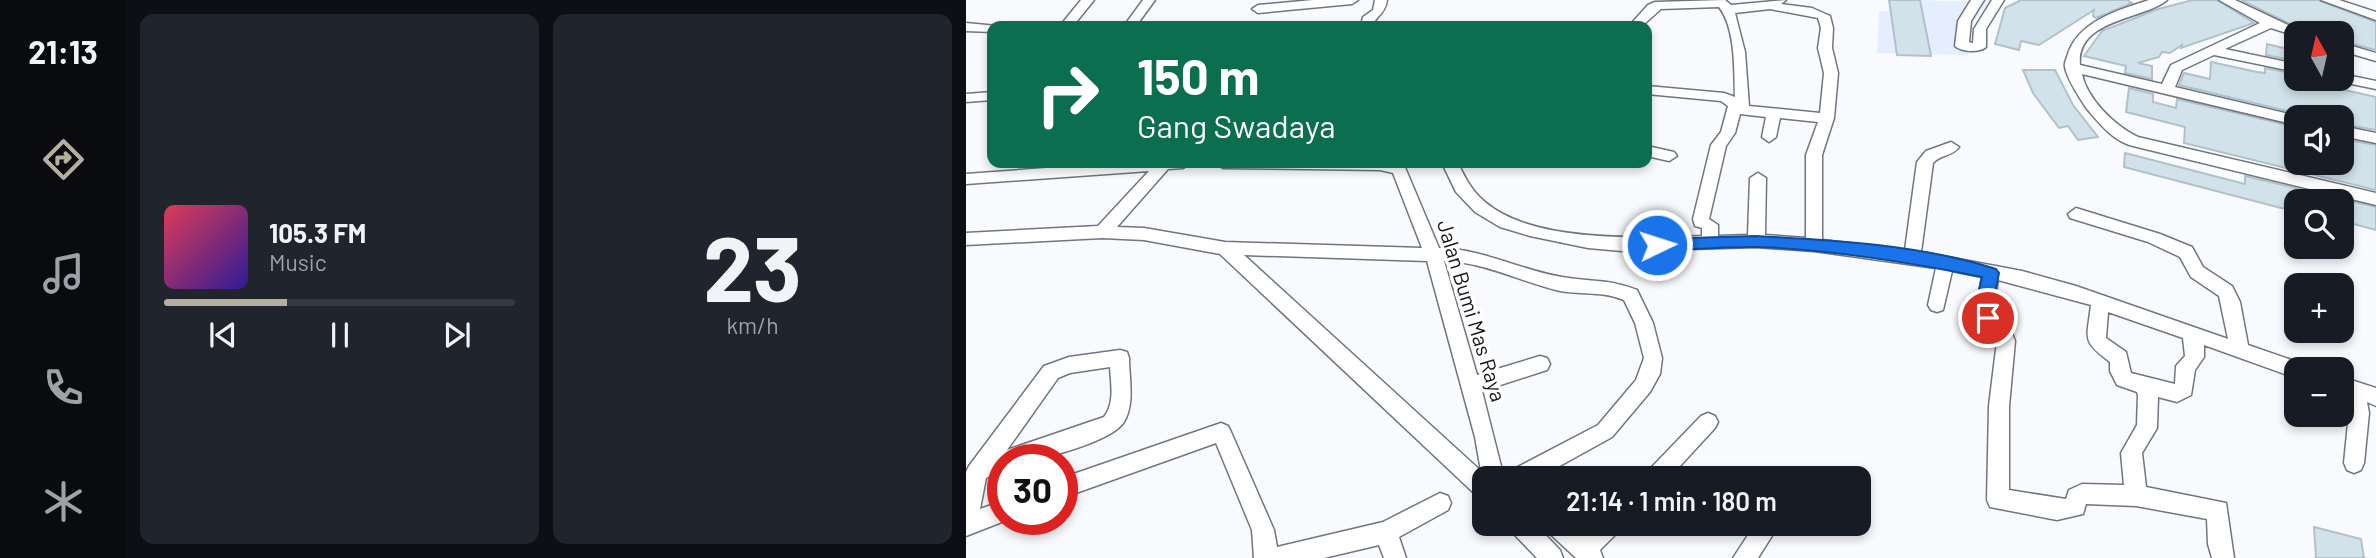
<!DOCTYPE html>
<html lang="en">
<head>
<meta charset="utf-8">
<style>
	body { margin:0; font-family:Barlow,sans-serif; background:#20242c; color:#f1f3f6; height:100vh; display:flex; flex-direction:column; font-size:26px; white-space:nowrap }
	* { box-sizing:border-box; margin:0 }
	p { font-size:23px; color:#9ea1a6 }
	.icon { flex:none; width:38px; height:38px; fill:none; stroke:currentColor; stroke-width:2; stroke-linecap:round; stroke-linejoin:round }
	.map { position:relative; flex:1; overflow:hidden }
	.sheet { display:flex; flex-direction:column; gap:14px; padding:14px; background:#0d0f14; width:840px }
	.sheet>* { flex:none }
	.hud { position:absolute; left:21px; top:21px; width:665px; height:147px; border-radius:14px; box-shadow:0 4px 10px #0003; background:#0b6e4f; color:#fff; overflow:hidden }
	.needle { width:46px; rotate:352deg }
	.buttons { position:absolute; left:1318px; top:21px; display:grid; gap:14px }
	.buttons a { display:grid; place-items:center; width:70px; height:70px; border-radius:14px; background:#171b24; box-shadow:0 4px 10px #0003; font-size:35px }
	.speed { position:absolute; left:21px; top:444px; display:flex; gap:14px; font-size:35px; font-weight:700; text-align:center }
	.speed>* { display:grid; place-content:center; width:91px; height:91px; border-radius:50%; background:#171b24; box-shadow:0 4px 10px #0003; line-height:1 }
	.speed .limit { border:10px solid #d22; background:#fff; color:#111 }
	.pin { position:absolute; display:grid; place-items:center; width:60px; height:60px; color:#fff; margin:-30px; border:4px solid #fff; border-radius:50%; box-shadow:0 2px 7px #0007 }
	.me { position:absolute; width:77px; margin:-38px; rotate:86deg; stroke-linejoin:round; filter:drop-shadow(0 0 5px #0008) }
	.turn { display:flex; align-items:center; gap:24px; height:147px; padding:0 35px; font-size:32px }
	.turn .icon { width:91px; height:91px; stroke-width:2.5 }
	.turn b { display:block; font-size:49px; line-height:60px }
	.sheet .widget { flex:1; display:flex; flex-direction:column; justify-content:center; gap:10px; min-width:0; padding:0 24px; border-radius:14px; background:#20242c }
	.sheet .dial { align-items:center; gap:0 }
	.dial b { font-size:91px; line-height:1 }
	.song { display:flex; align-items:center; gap:21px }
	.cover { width:84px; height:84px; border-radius:10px; background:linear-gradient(135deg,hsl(350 70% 55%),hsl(250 70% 35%)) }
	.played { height:7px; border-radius:4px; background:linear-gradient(90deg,#b5b09b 35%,#363941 35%) }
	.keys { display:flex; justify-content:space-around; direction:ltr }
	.sheet .tiles { flex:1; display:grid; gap:14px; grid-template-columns:repeat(2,1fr) }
	.trip { position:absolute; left:506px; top:466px; width:399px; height:70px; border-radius:14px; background:#171b24; box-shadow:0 4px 10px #0003; font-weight:600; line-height:70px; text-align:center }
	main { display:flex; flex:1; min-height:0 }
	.tab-bar { display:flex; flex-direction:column; width:126px; justify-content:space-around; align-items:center; background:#090b0e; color:#9ea1a6 }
	.tab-bar .icon { width:49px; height:49px }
	.tab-bar .selected { color:#b5b09b }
	.tab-bar b { font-size:32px; color:#f1f3f6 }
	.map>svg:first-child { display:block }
	.built { fill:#e4eeff }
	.building { fill:#d2e2ea; stroke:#b1c1c9; stroke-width:2 }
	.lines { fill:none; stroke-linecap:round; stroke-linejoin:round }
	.minor-casing { stroke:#6e7682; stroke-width:3 }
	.minor { fill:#fff; fill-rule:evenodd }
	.route { fill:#1a73e8; stroke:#114b97; stroke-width:2 }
	.labels { text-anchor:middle; stroke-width:7; stroke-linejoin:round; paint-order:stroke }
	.street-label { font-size:21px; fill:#12151a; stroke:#fff }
</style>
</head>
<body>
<main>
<nav class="tab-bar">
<b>21:13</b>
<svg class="icon selected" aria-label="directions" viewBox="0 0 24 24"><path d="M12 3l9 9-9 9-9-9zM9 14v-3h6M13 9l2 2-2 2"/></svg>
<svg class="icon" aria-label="music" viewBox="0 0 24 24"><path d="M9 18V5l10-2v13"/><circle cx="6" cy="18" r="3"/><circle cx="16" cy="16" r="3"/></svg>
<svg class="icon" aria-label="phone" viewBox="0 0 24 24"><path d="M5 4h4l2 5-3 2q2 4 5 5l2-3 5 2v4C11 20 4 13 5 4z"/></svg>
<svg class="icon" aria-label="climate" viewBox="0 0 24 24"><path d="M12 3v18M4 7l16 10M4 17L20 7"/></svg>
</nav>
<section class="sheet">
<div class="tiles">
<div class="widget">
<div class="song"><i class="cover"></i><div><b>105.3 FM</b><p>Music</p></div></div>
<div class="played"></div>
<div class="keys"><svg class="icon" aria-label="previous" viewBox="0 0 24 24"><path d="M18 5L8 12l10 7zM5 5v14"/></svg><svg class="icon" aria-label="pause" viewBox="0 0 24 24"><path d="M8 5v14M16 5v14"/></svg><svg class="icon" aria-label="next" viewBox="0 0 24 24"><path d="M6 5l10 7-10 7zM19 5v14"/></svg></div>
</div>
<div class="widget dial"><b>23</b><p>km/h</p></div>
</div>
</section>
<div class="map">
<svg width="1410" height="558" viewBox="0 0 1410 558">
	<rect width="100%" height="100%" fill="#f9fafd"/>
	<!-- built -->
	<polygon class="built" points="953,0 1022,2 1003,28 1002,55 911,53 913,12 955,7"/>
	<!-- building -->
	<g class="building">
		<polygon points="923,0 954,0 965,56 931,55"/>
		<polygon points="1055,0 1161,0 1166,3 1130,18 1127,16 1128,10 1073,45 1055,41 1053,50 1029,44 1039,8"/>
		<polygon points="1227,0 1251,0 1288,23 1215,48 1216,45 1204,53 1196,52 1193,57 1172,63 1186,66 1186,79 1159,73 1160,66 1118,56 1136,31 1192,9"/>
		<polygon points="1275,0 1352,0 1410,22 1410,50 1376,41 1376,33 1341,32"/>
		<polygon points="1301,44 1330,51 1330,61 1300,55"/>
		<polygon points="1245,62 1291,72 1299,73 1299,68 1330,74 1330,79 1410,97 1410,130 1376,124 1376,117 1346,117 1213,85 1218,73 1244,79"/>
		<polygon points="1057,70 1089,70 1107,105 1132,137 1112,140 1102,126 1093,128 1067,93"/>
		<polygon points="1163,88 1187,94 1187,102 1210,108 1211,99 1330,127 1330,163 1346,163 1376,170 1376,139 1410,145 1410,190 1218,143 1219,127 1160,112"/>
		<polygon points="1159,153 1279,184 1279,176 1410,207 1410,230 1376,221 1376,201 1330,201 1330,210 1315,208 1158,167"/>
		<polygon points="1348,527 1395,539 1398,558 1350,558"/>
	</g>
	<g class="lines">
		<!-- minor casing -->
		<g class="minor-casing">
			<g id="minor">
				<polygon points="115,0 128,0 107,26 94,26"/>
				<polygon points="177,0 189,0 170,26 158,26"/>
				<polygon points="347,0 392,0 386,4 292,13 286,9 292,5"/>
				<path d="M409 0H421C419 15 409 16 407 26H395L397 17 407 10Z"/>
				<path d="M759 0 765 5 820 0 815 4 846 8 864 16 867 28 866 48 872 73 868 118 856 155V240L939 250 951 162 960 151 985 142 993 147C987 156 973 155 967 163L955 252 1056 271 1110 286 1262 339 1253 296 1225 277 1214 257 1182 242 1104 218 1102 214 1110 208 1194 234 1226 247 1237 267 1266 286 1274 302 1282 345 1337 364 1339 369H1330V378L1238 345V357L1229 370 1225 395 1211 402 1192 397 1191 428 1176 453 1180 487 1260 503 1268 558H1246L1242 544 1241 519 1170 506 1120 504 1117 514 1091 520 1024 507 1021 500 1023 406 1031 341 1028 334 1009 313 1016 277 986 271 977 310 971 312 965 310 962 305 970 268 848 251 790 247 656 251 622 248 564 236 534 227 509 212 490 192 476 163H492C499 178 506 191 519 202 566 243 677 238 736 236V228L729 226 727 219 745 145 755 132 762 106 755 101 681 94V86L758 93 769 97C768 70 770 29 753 7L695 9 676 26H663L682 5 689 2ZM804 9 852 18 855 28 852 48 858 73 854 113 783 106 779 52 769 13ZM774 114 800 117 796 137 803 142 810 137 814 118 852 122 840 155V238L799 235 800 178 792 173 784 178 782 235 752 236V225L743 219 760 146 769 133ZM1032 280 1125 305C1121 340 1115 340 1144 362V371L1151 385 1171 392 1172 395 1171 425 1155 453 1158 485 1116 484 1103 490 1100 499 1043 490V406L1049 341 1043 325 1027 311ZM1142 312 1217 338 1219 356 1210 366 1209 384 1165 373 1160 352 1140 338Z"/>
				<path d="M1005 0H1018L1005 21 1003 42 1007 43 1008 29 1026 0H1038L1020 29V47C1013 53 996 52 989 46L992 21Z"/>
				<path d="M1183 0H1201C1177 20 1110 19 1114 65L1196 84 1205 65 1294 23 1253 0H1269L1339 33H1330V36L1305 28 1259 49 1330 64V72L1248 55 1216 70 1209 87 1336 117H1330V125L1116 74C1121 99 1149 126 1172 137L1410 193V205L1167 146C1147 141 1134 124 1121 109 1113 97 1101 79 1099 67 1098 63 1100 60 1101 57 1110 22 1152 10 1183 0Z"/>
				<polygon points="1355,0 1373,0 1410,12 1410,20"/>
				<polygon points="0,23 31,26 26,26 26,32 0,31"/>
				<polygon points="1376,43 1410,53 1410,61 1376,51"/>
				<polygon points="1376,74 1410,81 1410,89 1371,81 1370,79 1376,79"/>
				<polygon points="26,92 26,100 0,102 0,94"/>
				<polygon points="1376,126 1410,133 1410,143 1376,136"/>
				<polygon points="681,146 708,152 711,156 703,161 681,156"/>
				<path d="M148 163H225L217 168 202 169 151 227 178 228 259 242 456 248 427 173 414 170 257 168 249 163H429L438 165 473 248C517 249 554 270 596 277 624 282 644 279 671 290L687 323 696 358 694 374 684 392 646 437 572 478H541L544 471 632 425 670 380 678 358 669 323 658 300C637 291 616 295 594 291 555 282 519 262 478 261L511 375 574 356 581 358 584 364 581 370 516 391 538 478H518V498L510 495 254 254 178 240 136 238 0 245V233L132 226 183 171 0 184V174ZM278 255 461 261 509 437 515 471Z"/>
				<path d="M154 350 161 352 163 358C163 379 169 403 158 422 147 440 90 455 69 460 59 462 47 460 37 460V470L20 478 14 509 37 501V520H41L0 536V472L3 466 78 366 103 357ZM144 367C145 384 149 403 138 417L41 450 92 378 104 373Z"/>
				<polygon points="1376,377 1410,388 1410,406 1401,402 1403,413 1398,463 1395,470 1388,473 1381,470 1378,463 1383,413 1379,395 1376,393"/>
				<polygon points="742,413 749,416 752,422 749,428 703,478 679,478 682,471 735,416"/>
				<polygon points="255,423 262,426 265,432 308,530 311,547 417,522 474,493 482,496 485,503 482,510 433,537 440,558 418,558 413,545 358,558 288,558 286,530 250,443 96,498 96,478"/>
				<polygon points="542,523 568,523 594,550 597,558 571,558 545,531"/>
				<polygon points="578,523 605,523 618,535 630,523 656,523 653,531 634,550 637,558 610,558 581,531"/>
				<polygon points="790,523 814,523 792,558 767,558"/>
			</g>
		</g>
		<!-- minor -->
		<use href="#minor" class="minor"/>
	</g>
	<!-- route -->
	<path class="route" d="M790 236C868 240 956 245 1030 269L1033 273 1026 308 1030 318 1028 323H1016L1009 308 1016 277C942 262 868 250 793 247 759 246 725 250 691 251L683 245 691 239Z"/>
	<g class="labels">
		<!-- street labels -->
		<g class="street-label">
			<text transform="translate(505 311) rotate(73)" y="7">Jalan Bumi Mas Raya</text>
		</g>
	</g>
</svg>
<div class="buttons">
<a><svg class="needle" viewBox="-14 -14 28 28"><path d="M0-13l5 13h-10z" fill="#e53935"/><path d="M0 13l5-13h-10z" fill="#9ea1a6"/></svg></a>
<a><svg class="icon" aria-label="sound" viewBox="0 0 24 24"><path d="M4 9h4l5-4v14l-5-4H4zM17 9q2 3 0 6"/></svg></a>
<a><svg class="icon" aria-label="search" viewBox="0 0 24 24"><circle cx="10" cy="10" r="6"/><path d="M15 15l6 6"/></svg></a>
<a>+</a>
<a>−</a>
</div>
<div class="speed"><div class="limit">30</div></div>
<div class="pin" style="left:1022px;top:318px;background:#d93025"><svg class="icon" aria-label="arrive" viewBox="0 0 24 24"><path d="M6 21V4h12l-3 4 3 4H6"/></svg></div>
<svg class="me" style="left:691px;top:245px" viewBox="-20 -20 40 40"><circle r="17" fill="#1a73e8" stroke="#fff" stroke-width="3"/><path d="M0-11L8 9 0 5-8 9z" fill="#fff"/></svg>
<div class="trip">21:14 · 1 min · 180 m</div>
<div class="hud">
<div class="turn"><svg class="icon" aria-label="right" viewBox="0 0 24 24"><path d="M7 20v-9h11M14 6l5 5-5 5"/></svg><div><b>150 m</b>Gang Swadaya</div></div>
</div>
</div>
</main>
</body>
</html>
